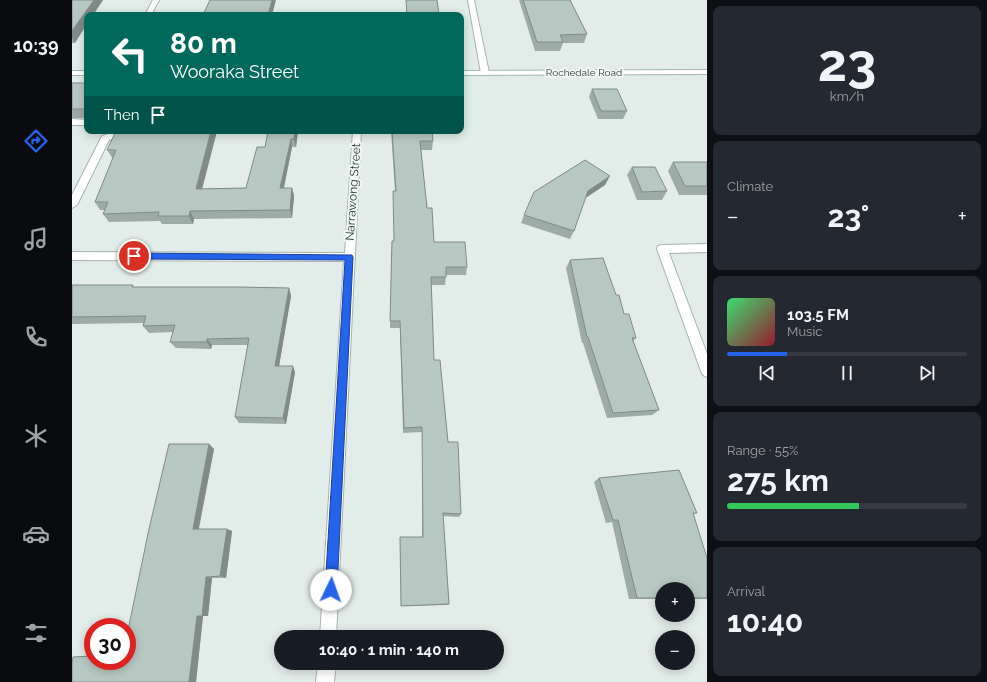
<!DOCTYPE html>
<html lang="en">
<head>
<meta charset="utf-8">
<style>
	body { margin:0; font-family:Raleway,sans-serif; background:#242831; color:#f1f3f6; height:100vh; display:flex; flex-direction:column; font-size:15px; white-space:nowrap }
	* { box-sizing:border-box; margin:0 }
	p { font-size:13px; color:#9ea1a6 }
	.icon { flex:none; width:22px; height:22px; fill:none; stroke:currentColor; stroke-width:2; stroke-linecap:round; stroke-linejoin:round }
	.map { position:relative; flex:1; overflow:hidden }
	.details { display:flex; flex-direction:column; gap:6px; padding:6px; background:#0d0f14; width:280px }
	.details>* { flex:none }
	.banner { position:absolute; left:12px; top:12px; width:380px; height:122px; border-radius:8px; box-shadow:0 2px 10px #0003; background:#00695c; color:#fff; overflow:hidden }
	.buttons { position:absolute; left:583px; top:582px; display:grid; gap:8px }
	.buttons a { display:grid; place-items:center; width:40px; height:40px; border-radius:50%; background:#171b24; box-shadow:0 2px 10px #0003; font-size:20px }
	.speed { position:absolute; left:12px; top:618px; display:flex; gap:8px; font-size:20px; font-weight:700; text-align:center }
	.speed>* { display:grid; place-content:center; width:52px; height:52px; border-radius:50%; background:#171b24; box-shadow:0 2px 10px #0003; line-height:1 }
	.speed .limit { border:6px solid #d22; background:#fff; color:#111 }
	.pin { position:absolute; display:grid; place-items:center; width:34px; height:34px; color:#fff; margin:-17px; border:2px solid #fff; border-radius:50%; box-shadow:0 1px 4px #0007 }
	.me { position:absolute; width:44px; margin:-22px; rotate:3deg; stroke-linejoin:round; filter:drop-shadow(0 0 3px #0008) }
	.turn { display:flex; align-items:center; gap:14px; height:84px; padding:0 20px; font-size:18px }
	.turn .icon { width:52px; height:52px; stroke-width:2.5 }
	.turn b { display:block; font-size:28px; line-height:34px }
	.then { display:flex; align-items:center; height:38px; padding:0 20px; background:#0003; gap:8px; font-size:15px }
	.big { font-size:30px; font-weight:700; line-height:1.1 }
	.details .widget { flex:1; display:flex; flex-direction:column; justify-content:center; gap:6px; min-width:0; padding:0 14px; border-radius:8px; background:#242831 }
	.details .dial { align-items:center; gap:0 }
	.dial b { font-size:52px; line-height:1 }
	.song { display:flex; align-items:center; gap:12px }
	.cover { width:48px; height:48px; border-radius:6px; background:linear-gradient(135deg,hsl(140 70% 55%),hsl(350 70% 35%)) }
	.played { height:4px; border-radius:2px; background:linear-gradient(90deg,#2563eb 25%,#363941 25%) }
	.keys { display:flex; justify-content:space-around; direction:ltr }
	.heat { display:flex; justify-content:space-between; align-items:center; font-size:22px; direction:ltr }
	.charge { height:6px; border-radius:3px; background:linear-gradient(90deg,#34c759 55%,#363941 0) }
	.trip { position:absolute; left:202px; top:630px; width:230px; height:40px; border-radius:20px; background:#171b24; box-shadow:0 2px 10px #0003; font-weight:700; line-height:40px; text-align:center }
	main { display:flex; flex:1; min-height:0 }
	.tab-bar { display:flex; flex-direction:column; width:72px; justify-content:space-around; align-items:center; background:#090b0e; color:#9ea1a6 }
	.tab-bar .icon { width:28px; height:28px }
	.tab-bar .on { color:#2563eb }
	.tab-bar b { font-size:18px; color:#f1f3f6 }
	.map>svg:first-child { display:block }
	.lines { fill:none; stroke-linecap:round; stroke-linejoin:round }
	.lane-casing { stroke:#a5b4af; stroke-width:2 }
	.street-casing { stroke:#a5b4af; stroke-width:2 }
	.secondary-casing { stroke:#a1b7b1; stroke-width:2 }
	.lane { fill:#fff; fill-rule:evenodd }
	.street { fill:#fff; fill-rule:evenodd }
	.secondary { fill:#fff; fill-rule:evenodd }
	.wall { fill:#9daba6 }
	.shaded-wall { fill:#808b87 }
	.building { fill:#b7c7c1; stroke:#808b87 }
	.route { fill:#2563eb; stroke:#184099 }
	.labels { text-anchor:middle; stroke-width:4; stroke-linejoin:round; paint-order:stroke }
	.far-street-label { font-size:10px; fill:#233c37; stroke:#f3f8f6 }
	.street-label { font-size:12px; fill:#233c37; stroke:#f3f8f6 }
</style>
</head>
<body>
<main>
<nav class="tab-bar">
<b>10:39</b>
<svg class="icon on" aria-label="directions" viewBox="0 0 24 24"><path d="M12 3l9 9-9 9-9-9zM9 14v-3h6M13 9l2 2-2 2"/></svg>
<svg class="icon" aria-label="music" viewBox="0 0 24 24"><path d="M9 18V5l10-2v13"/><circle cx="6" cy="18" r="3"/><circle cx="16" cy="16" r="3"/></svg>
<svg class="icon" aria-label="phone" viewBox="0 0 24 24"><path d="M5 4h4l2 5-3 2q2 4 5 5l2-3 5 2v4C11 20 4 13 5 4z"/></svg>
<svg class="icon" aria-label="climate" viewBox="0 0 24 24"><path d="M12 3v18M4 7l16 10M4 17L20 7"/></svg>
<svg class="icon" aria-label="car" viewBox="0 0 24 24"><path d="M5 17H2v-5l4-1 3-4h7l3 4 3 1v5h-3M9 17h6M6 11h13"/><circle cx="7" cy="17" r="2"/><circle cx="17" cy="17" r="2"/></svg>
<svg class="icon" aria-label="filters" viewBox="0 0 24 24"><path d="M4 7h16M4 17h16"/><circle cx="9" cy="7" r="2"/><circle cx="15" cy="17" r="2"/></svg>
</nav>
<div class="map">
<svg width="635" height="682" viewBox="0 0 635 682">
	<rect width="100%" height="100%" fill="#e2ece8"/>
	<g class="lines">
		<!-- lane casing -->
		<g class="lane-casing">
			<g id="lane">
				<polygon points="0,119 15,120 15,127 11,125 0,125"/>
				<polygon points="44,131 62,132 61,134 51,135 37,140 5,205 0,208 0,195 29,138 30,136"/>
			</g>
		</g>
		<!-- street casing -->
		<g class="street-casing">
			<g id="street">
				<polygon points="81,0 87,0 79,15 73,15"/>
				<polygon points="396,0 402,0 417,73 416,75 413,75 409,73"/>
				<polygon points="281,131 289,131 264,637 248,637 272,261 0,260 0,252 273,253"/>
				<polygon points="635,244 635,252 597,253 635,354 635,377 631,375 629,371 585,249 586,246 590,245"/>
				<polygon points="246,663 264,663 262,682 244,682"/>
			</g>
		</g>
		<!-- secondary casing -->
		<g class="secondary-casing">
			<g id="secondary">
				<polygon points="635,70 635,74 389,75 389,71"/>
				<rect x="0" y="71" width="15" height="4"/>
			</g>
		</g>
		<!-- lane -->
		<use href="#lane" class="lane"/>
		<!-- street -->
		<use href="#street" class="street"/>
		<!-- secondary -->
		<use href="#secondary" class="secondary"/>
	</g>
	<!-- wall -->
	<g class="wall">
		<polygon points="0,0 31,0 21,15 15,15 3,43 0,43"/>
		<polygon points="447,0 498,0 515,34 512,43 491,43 488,51 463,51"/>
		<rect x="0" y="83" width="15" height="35"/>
		<polygon points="520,89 555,111 551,119 526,119 517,97"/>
		<polygon points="145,131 130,189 174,188 193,147 196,131 226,131 224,147 220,147 212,188 220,188 222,196 220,218 122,219 121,224 90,224 88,221 37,222 31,214 33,210 28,210 23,202 41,159 35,150"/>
		<polygon points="319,131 360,131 361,141 360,150 349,150 355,208 362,242 395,267 394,275 374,275 373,285 359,285 362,360 389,514 387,517 371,516 377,604 375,605 329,606 328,537 350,537 350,432 331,433 328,328 318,328 320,241 322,241 323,191"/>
		<polygon points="601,162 635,162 635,195 607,195 596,171"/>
		<polygon points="560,167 595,191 590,200 565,200 555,175"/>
		<polygon points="533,185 513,198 502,231 498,239 449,223 452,215"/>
		<polygon points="498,260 544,295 552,314 564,338 561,341 587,410 580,415 535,418 511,343 510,343 494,268"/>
		<polygon points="0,285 62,287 217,288 219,296 207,366 223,372 214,424 167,423 163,417 176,345 140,345 139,349 104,348 98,342 101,332 77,333 71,326 72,323 0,324"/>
		<polygon points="137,444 142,449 127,529 155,529 160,531 154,578 140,578 136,616 131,616 124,682 1,657 21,655 21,661 55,661"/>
		<polygon points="527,478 625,513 621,514 635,558 635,599 616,599 616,589 590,589 590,599 557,599 540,522 534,523 522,482"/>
	</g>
	<!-- shaded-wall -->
	<g class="shaded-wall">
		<polygon points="22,0 31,0 21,15 15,15 15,24 3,43 0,38 0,31"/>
		<polygon points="200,0 204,0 200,15 196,15"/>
		<polygon points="139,131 145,131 128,197 124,189"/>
		<polygon points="223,131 226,131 224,147 222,139"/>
		<polygon points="219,139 220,147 210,196 208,188"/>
		<polygon points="538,176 533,185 512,199 516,191"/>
		<polygon points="220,188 222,196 220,218 218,210"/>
		<polygon points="118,211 122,219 121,224 117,216"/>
		<polygon points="217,288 219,296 206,372 203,366"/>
		<polygon points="135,339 140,345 139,349 135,342"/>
		<polygon points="221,366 223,372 214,424 211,418"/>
		<polygon points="137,444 142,449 126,531 121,529"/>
		<polygon points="155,529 160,531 154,578 148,576"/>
		<polygon points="134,577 140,578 136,616 130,616"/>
		<polygon points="125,616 131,616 124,682 117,682"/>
	</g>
	<!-- building -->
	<g class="building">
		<polygon points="0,0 22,0 0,31"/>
		<polygon points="138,0 200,0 196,15 131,15"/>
		<polygon points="334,0 365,0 367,15 335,15"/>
		<polygon points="451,0 498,0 515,34 488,35 491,42 465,42"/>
		<rect x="0" y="83" width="15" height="26"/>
		<polygon points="520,89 545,89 555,111 529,111"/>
		<polygon points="44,131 139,131 124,189 174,188 185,147 193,147 196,131 223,131 222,139 219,139 208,188 220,188 218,210 118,211 117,216 86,216 87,212 31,214 36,202 23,202 44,150 35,150"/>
		<polygon points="320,131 360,131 361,141 348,141 355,208 360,208 362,242 393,242 395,267 374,267 374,277 359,277 362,360 368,360 376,442 386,442 389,514 371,513 377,604 329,606 328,537 351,537 350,427 332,428 328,321 318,321 320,241 322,241 321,191 324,191"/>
		<polygon points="513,160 538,176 516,191 502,231 452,215 462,192"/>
		<polygon points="601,162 635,162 635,186 613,186"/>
		<polygon points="560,167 583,167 595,191 570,192"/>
		<polygon points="531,258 544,295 547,295 552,314 557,314 564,338 560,338 587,410 541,413 516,337 515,337 498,260"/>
		<polygon points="0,285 61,285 60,287 167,287 217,288 203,366 221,366 211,418 163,417 177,338 135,339 135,342 98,342 103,325 71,326 74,316 0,317"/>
		<polygon points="97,444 137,444 121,529 155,529 148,576 134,577 130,616 125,616 117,682 0,682 0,664 1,657 21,656 21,661 55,661 55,635 77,529"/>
		<polygon points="607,470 625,513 621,513 635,558 635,598 616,598 616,589 590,589 590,598 565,598 546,520 541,520 527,478"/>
	</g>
	<!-- route -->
	<polygon class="route" points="62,253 280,255 281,257 265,590 263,594 259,596 254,594 253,590 273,260 62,259 57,256"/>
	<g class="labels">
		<!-- far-street labels -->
		<g class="far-street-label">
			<text x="512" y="76">Rochedale Road</text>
		</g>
		<!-- street labels -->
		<g class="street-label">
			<text transform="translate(281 192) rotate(-86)" y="4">Narrawong Street</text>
		</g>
	</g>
</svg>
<div class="buttons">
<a>+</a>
<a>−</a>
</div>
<div class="speed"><div class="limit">30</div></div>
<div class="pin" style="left:62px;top:256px;background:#d93025"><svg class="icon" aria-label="arrive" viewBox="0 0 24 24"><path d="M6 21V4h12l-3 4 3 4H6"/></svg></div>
<svg class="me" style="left:259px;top:590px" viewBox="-20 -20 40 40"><circle r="19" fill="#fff"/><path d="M0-13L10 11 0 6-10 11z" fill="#2563eb"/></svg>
<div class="trip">10:40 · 1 min · 140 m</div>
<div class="banner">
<div class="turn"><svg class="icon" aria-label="left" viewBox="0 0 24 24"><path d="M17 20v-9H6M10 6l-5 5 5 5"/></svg><div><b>80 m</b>Wooraka Street</div></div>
<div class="then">Then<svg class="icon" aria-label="arrive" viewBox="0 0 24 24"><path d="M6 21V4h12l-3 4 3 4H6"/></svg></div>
</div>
</div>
<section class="details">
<div class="widget dial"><b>23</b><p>km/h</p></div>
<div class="widget"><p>Climate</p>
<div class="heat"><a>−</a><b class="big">23°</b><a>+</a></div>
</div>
<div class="widget">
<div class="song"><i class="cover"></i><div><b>103.5 FM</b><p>Music</p></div></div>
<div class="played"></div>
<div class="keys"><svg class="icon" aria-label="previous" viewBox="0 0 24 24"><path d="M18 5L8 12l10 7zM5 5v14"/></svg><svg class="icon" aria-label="pause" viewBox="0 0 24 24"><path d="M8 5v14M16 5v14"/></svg><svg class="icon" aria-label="next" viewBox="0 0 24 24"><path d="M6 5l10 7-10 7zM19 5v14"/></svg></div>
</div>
<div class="widget"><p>Range · 55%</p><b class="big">275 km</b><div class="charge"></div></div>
<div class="widget"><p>Arrival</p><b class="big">10:40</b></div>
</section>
</main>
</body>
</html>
